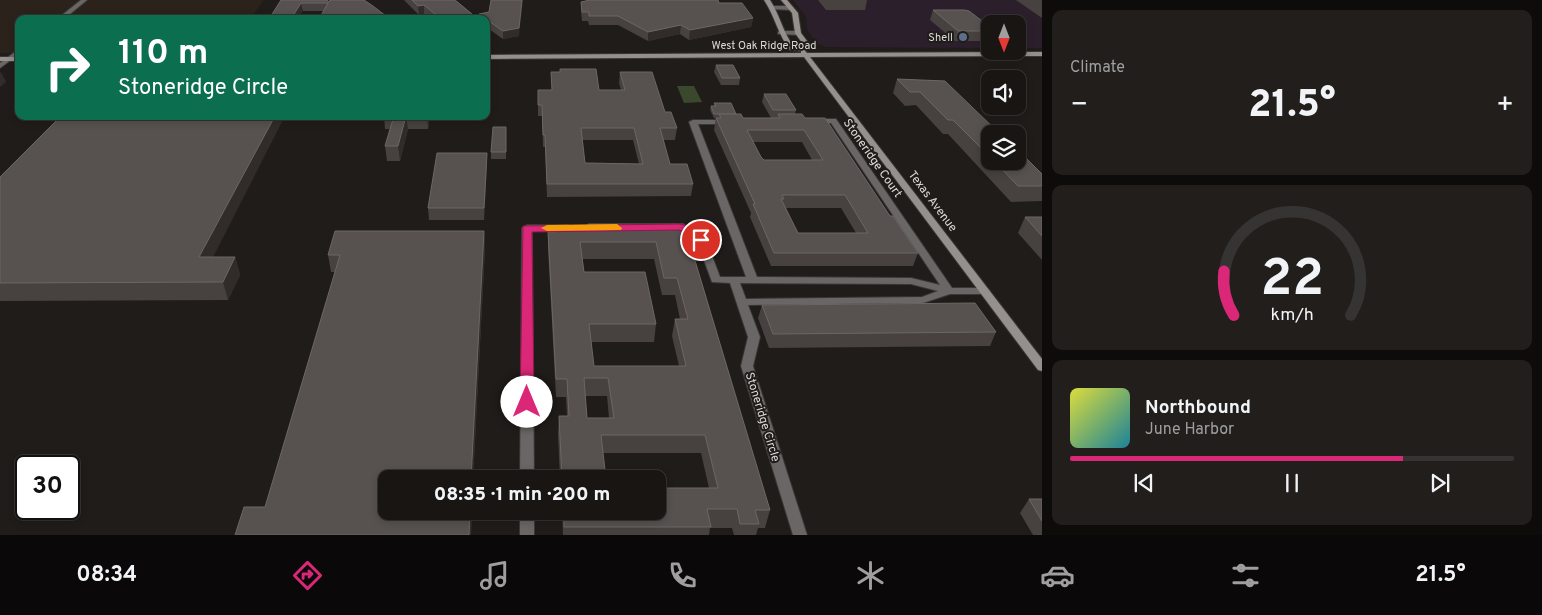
<!DOCTYPE html>
<html lang="en">
<head>
<meta charset="utf-8">
<style>
	body { margin:0; font-family:Overpass,sans-serif; background:#211e1c; color:#f1f3f6; height:100vh; display:flex; flex-direction:column; font-size:19px; white-space:nowrap }
	* { box-sizing:border-box; margin:0 }
	p { font-size:16px; color:#9f9fa0 }
	.icon { flex:none; width:28px; height:28px; fill:none; stroke:currentColor; stroke-width:2; stroke-linecap:round; stroke-linejoin:round }
	.map { position:relative; flex:1; overflow:hidden }
	.drawer { display:flex; flex-direction:column; gap:10px; padding:10px; background:#0d0c0a; width:500px }
	.drawer>* { flex:none }
	.hud { position:absolute; left:15px; top:15px; width:475px; height:105px; border-radius:10px; box-shadow:0 2px 8px #0003,0 0 0 1px #363433; background:#0b6e4f; color:#fff; overflow:hidden }
	.needle { width:32px; rotate:180deg }
	.fabs { position:absolute; left:981px; top:15px; display:grid; gap:10px }
	.fabs a { display:grid; place-items:center; width:45px; height:45px; border-radius:10px; background:#181513; box-shadow:0 2px 8px #0003,0 0 0 1px #363433; font-size:25px }
	.speed { position:absolute; left:15px; top:455px; display:flex; gap:10px; font-size:25px; font-weight:700; text-align:center }
	.speed>* { display:grid; place-content:center; width:65px; height:65px; border-radius:50%; background:#181513; box-shadow:0 2px 8px #0003,0 0 0 1px #363433; line-height:1 }
	.speed .limit { border:2px solid #111; border-radius:8px; background:#fff; color:#111 }
	.pin { position:absolute; display:grid; place-items:center; width:42px; height:42px; color:#fff; margin:-21px; border:2px solid #fff; border-radius:50%; box-shadow:0 1px 5px #0007 }
	.me { position:absolute; width:55px; margin:-28px; rotate:0deg; stroke-linejoin:round; filter:drop-shadow(0 0 4px #0008) }
	.turn { display:flex; align-items:center; gap:18px; height:105px; padding:0 20px; font-size:22px }
	.turn .icon { width:65px; height:65px; stroke-width:2.5 }
	.turn b { display:block; font-size:35px; line-height:42px }
	.big { font-size:38px; font-weight:800; line-height:1.1 }
	.drawer .card { flex:1; display:flex; flex-direction:column; justify-content:center; gap:8px; min-width:0; padding:0 18px; border-radius:10px; background:#211e1c }
	.drawer .dial { align-items:center; gap:0 }
	.dial svg { height:130px; overflow:visible; fill:none; stroke:#363433; stroke-width:7; stroke-linecap:round; text-anchor:middle }
	.dial text { fill:#f1f3f6; stroke:none }
	.song { display:flex; align-items:center; gap:15px }
	.cover { width:60px; height:60px; border-radius:8px; background:linear-gradient(135deg,hsl(60 70% 55%),hsl(190 70% 35%)) }
	.played { height:5px; border-radius:2px; background:linear-gradient(90deg,#db2777 75%,#363433 75%) }
	.keys { display:flex; justify-content:space-around; direction:ltr }
	.heat { display:flex; justify-content:space-between; align-items:center; font-size:28px; direction:ltr }
	.trip { position:absolute; left:378px; top:470px; width:288px; height:50px; border-radius:10px; background:#181513; box-shadow:0 2px 8px #0003,0 0 0 1px #363433; font-weight:800; line-height:50px; text-align:center }
	.tabs { display:flex; height:80px; justify-content:space-around; align-items:center; background:#0a0808; color:#9f9fa0 }
	.tabs .icon { width:35px; height:35px }
	.tabs .active { color:#db2777 }
	.tabs b { font-size:22px; color:#f1f3f6 }
	main { display:flex; flex:1; min-height:0 }
	.map>svg:first-child { display:block }
	.commercial { fill:#2c1f2c }
	.built { fill:#2b221b }
	.green { fill:#3a482e }
	.lines { fill:none; stroke-linecap:round; stroke-linejoin:round }
	.street-casing { stroke:#3a3734; stroke-width:2 }
	.secondary-casing { stroke:#3a3734; stroke-width:2 }
	.street { fill:#696665; fill-rule:evenodd }
	.secondary { fill:#958f8e; fill-rule:evenodd }
	.wall { fill:#47413f; fill-rule:evenodd }
	.shaded-wall { fill:#312c29 }
	.building { fill:#575250; stroke:#6c6765; fill-rule:evenodd }
	.route { fill:#db2777; stroke:#8e194d }
	.slow { fill:#f59e0b }
	.service-dot { fill:#5c6f8a; stroke:#201c19; stroke-width:2 }
	.labels { text-anchor:middle; stroke-width:4; stroke-linejoin:round; paint-order:stroke }
	.far-poi-label { font-size:11px; fill:#dddad8; stroke:#201c19; text-anchor:end }
	.far-street-label { font-size:11px; fill:#dddad8; stroke:#201c19 }
	.street-label { font-size:12px; fill:#dddad8; stroke:#201c19 }
</style>
</head>
<body>
<main>
<div class="map">
<svg width="1042" height="535" viewBox="0 0 1042 535">
	<rect width="100%" height="100%" fill="#201c19"/>
	<!-- commercial -->
	<polygon class="commercial" points="793,0 1042,0 1042,48 1018,48 1018,24 990,24 990,48 826,47 818,44 812,37 807,29 806,16"/>
	<!-- built -->
	<polygon class="built" points="0,0 264,0 250,19 19,19 19,53 0,53"/>
	<!-- green -->
	<polygon class="green" points="677,86 694,86 702,102 684,103"/>
	<g class="lines">
		<!-- street casing -->
		<g class="street-casing">
			<g id="street">
				<polygon points="81,0 87,0 64,19 57,19"/>
				<polygon points="773,6 791,6 794,8 791,10 771,9 770,8"/>
				<polygon points="780,31 798,31 801,33 798,35 778,34 778,32"/>
				<polygon points="19,49 19,54 0,68 0,63"/>
				<path d="M811 119H836L952 288H985L990 291 985 294H950L923 303 748 305 760 337 753 366 807 535H793L741 366 748 337 730 283 712 282 697 241 690 233 669 229 667 227 672 224 696 229 706 240 720 277H746L689 122 693 120H727L731 122 730 124H698L757 277 911 278 940 285 831 123H814L810 121ZM740 283 911 284 938 291 922 297 746 299Z"/>
				<polygon points="527,225 568,225 573,228 568,231 532,231 534,479 520,479 522,228"/>
				<rect x="520" y="511" width="14" height="24"/>
			</g>
		</g>
		<!-- secondary casing -->
		<g class="secondary-casing">
			<g id="secondary">
				<path d="M764 0H770C780 15 783 33 794 47H805L795 33 792 13 781 0H787L798 13 801 33 813 49 805 51 807 53 1042 52V56L810 57 1042 359V371L1038 370 804 57 486 59V55L801 53V51L790 50C778 35 775 16 764 0Z"/>
				<rect x="0" y="57" width="19" height="4"/>
			</g>
		</g>
		<!-- street -->
		<use href="#street" class="street"/>
		<!-- secondary -->
		<use href="#secondary" class="secondary"/>
	</g>
	<!-- wall -->
	<g class="wall">
		<polygon points="281,0 329,2 390,19 319,19 324,11 303,11"/>
		<polygon points="404,0 455,0 478,19 430,19 424,14 419,15"/>
		<polygon points="818,0 867,0 865,10 826,10"/>
		<polygon points="1016,0 1042,0 1042,18"/>
		<polygon points="581,2 719,3 753,18 751,27 689,40 680,34 648,41 618,25 589,25 588,21 582,21 581,11"/>
		<polygon points="933,10 990,27 990,41 955,41 930,20"/>
		<polygon points="479,14 519,36 503,39 486,27 486,19 479,19"/>
		<polygon points="716,65 740,78 739,85 721,85 714,72"/>
		<path d="M551 72 599 90H621L619 83 620 72 665 112 677 128 675 140H663L670 164 693 184 691 196 547 197 545 147H543L542 116H538V90H552ZM582 140H633L639 164 585 163Z"/>
		<polygon points="897,79 945,81 990,134 990,161 1018,161 1042,186 1042,201 1011,202 948,134 943,134 916,105 905,106 893,93"/>
		<path d="M764 94 796 110 795 114 805 118 890 216 918 253 913 266H771L750 217 751 213 714 130 716 118H718H714L710 110 711 106H714V103L743 118H777H771L762 102ZM753 142H802L812 160H764L761 157ZM786 208H841L856 233H798Z"/>
		<polygon points="384,116 430,116 428,129 408,129 400,161 387,161 385,146 390,129 385,129"/>
		<polygon points="506,127 506,159 491,159 491,152"/>
		<polygon points="487,153 487,164 484,220 429,220 428,208"/>
		<polygon points="0,177 213,257 235,257 240,275 228,300 0,301"/>
		<polygon points="1025,217 1042,217 1042,260 1018,233"/>
		<path d="M588 224H684L770 510 765 528H758L756 535H734L732 528H710L709 535H563L562 511H656L709 488 701 453H603L606 479H560L558 435 559 416H567L566 397H556L548 249V232H555V227H588ZM582 259H654L662 295H675L680 319H675L672 336 679 366H594L591 342H654L656 324 584 272ZM585 396H607L609 418H587Z"/>
		<polygon points="484,231 485,248 473,479 386,479 386,511 472,511 471,535 265,507 335,272 331,272 328,255"/>
		<polygon points="762,305 996,332 990,346 769,348 758,318"/>
		<polygon points="1029,499 1042,499 1042,535 1033,535 1020,513"/>
	</g>
	<!-- shaded-wall -->
	<g class="shaded-wall">
		<polygon points="522,0 523,0 519,36 503,39 503,31"/>
		<polygon points="301,3 303,11 297,19 291,19"/>
		<polygon points="424,5 424,14 419,15 418,6"/>
		<polygon points="753,18 751,27 689,40 690,30"/>
		<polygon points="681,25 680,34 648,41 648,32"/>
		<polygon points="1,72 6,82 0,87 0,73"/>
		<polygon points="275,116 285,116 204,275 199,257"/>
		<polygon points="406,116 408,129 400,161 398,146"/>
		<polygon points="427,116 430,116 428,129"/>
		<polygon points="487,153 487,164 484,220 484,208"/>
		<polygon points="484,231 485,248 473,479 471,479"/>
		<polygon points="235,257 240,275 228,300 223,282"/>
		<polygon points="470,511 472,511 471,535 469,535"/>
	</g>
	<!-- building -->
	<g class="building">
		<polygon points="281,0 327,0 329,2 330,0 364,0 373,6 390,19 347,19 345,17 344,19 319,19 328,3 301,3 291,19 269,19"/>
		<polygon points="412,0 455,0 478,19 441,19 424,5 418,6"/>
		<polygon points="491,0 522,0 519,28 503,31 479,14 489,12"/>
		<polygon points="590,0 718,0 719,3 742,3 753,18 690,30 681,25 648,32 618,16 589,16 589,12 582,12 581,2"/>
		<polygon points="933,10 964,10 969,11 990,27 990,31 958,31"/>
		<polygon points="716,65 733,65 740,78 722,78"/>
		<path d="M560 69H596L599 90H625L620 72H652L665 112H671L677 128H660L670 164H687L693 184H547L545 135H543L542 105H538V90H552L551 72H560ZM581 128H634L643 164 585 163Z"/>
		<polygon points="897,79 945,81 1000,134 990,134 990,157 953,120 948,120 920,92 910,92"/>
		<polygon points="764,94 786,94 796,110 773,110"/>
		<polygon points="714,103 731,103 736,114 714,114 711,106 716,106"/>
		<path d="M719 114H741L743 118H780L778 114H802L805 118H825L890 216H893L918 253H774L753 204H755L716 118H721ZM747 130H804L823 160H764L761 157ZM782 195H845L868 233H798L781 199H784Z"/>
		<polygon points="61,116 275,116 199,257 235,257 223,282 0,283 0,177"/>
		<polygon points="394,116 406,116 398,146 385,146"/>
		<polygon points="493,127 506,127 506,152 491,152"/>
		<polygon points="1018,150 1042,174 1042,186 1018,186 994,161 1018,161"/>
		<polygon points="437,153 487,153 484,208 428,208"/>
		<polygon points="1025,217 1042,217 1042,236"/>
		<path d="M588 224H684L770 510H755L759 524H740L737 509H707L711 527H564V511H656V488H718L705 435H601L606 479H562L559 416H569L567 379H556L548 232H555V227H589ZM580 242H656L664 278H677L688 319H675L686 366H594L589 324H656L645 272H584ZM584 378H608L614 418H587Z"/>
		<polygon points="335,231 484,231 471,479 386,479 386,511 470,511 469,535 235,535 244,507 265,507 340,255 328,255"/>
		<polygon points="975,303 996,332 773,334 762,305 874,304"/>
		<polygon points="1029,499 1042,499 1042,521"/>
	</g>
	<!-- route -->
	<path class="route" d="M680 224 697 228 706 240 701 243C693 241 692 234 679 230L532 232 534 402 527 407 522 405 520 402 523 226Z"/>
	<!-- slow -->
	<polygon class="slow" points="617,224 622,228 621,230 547,231 541,228 547,225"/>
	<!-- markers -->
	<circle class="service-dot" cx="963" cy="37" r="5"/>
	<g class="labels">
		<!-- far-poi labels -->
		<g class="far-poi-label">
			<text x="953" y="41">Shell</text>
		</g>
		<!-- far-street labels -->
		<g class="far-street-label">
			<text x="764" y="49">West Oak Ridge Road</text>
		</g>
		<!-- street labels -->
		<g class="street-label">
			<text transform="translate(873 158) rotate(55)" y="4">Stoneridge Court</text>
			<text transform="translate(933 201) rotate(53)" y="4">Texas Avenue</text>
			<text transform="translate(763 417) rotate(73)" y="4">Stoneridge Circle</text>
		</g>
	</g>
</svg>
<div class="fabs">
<a><svg class="needle" viewBox="-14 -14 28 28"><path d="M0-13l5 13h-10z" fill="#e53935"/><path d="M0 13l5-13h-10z" fill="#9f9fa0"/></svg></a>
<a><svg class="icon" aria-label="sound" viewBox="0 0 24 24"><path d="M4 9h4l5-4v14l-5-4H4zM17 9q2 3 0 6"/></svg></a>
<a><svg class="icon" aria-label="layers" viewBox="0 0 24 24"><path d="M12 4l9 5-9 5-9-5zM3 14l9 5 9-5"/></svg></a>
</div>
<div class="speed"><div class="limit">30</div></div>
<div class="pin" style="left:701px;top:240px;background:#d93025"><svg class="icon" aria-label="arrive" viewBox="0 0 24 24"><path d="M6 21V4h12l-3 4 3 4H6"/></svg></div>
<svg class="me" style="left:527px;top:402px" viewBox="-20 -20 40 40"><circle r="19" fill="#fff"/><path d="M0-13L10 11 0 6-10 11z" fill="#db2777"/></svg>
<div class="trip">08:35 · 1 min · 200 m</div>
<div class="hud">
<div class="turn"><svg class="icon" aria-label="right" viewBox="0 0 24 24"><path d="M7 20v-9h11M14 6l5 5-5 5"/></svg><div><b>110 m</b>Stoneridge Circle</div></div>
</div>
</div>
<section class="drawer">
<div class="card"><p>Climate</p>
<div class="heat"><a>−</a><b class="big">21.5°</b><a>+</a></div>
</div>
<div class="card dial"><svg viewBox="0 0 100 80">
<path d="M14 69A42 42 0 1 1 86 69"/>
<path d="M14 69A42 42 0 0 1 8 42" stroke="#db2777"/>
<text x="50" y="56" font-size="32" font-weight="700">22</text>
<text x="50" y="72" font-size="11">km/h</text>
</svg></div>
<div class="card">
<div class="song"><i class="cover"></i><div><b>Northbound</b><p>June Harbor</p></div></div>
<div class="played"></div>
<div class="keys"><svg class="icon" aria-label="previous" viewBox="0 0 24 24"><path d="M18 5L8 12l10 7zM5 5v14"/></svg><svg class="icon" aria-label="pause" viewBox="0 0 24 24"><path d="M8 5v14M16 5v14"/></svg><svg class="icon" aria-label="next" viewBox="0 0 24 24"><path d="M6 5l10 7-10 7zM19 5v14"/></svg></div>
</div>
</section>
</main>
<nav class="tabs">
<b>08:34</b>
<svg class="icon active" aria-label="directions" viewBox="0 0 24 24"><path d="M12 3l9 9-9 9-9-9zM9 14v-3h6M13 9l2 2-2 2"/></svg>
<svg class="icon" aria-label="music" viewBox="0 0 24 24"><path d="M9 18V5l10-2v13"/><circle cx="6" cy="18" r="3"/><circle cx="16" cy="16" r="3"/></svg>
<svg class="icon" aria-label="phone" viewBox="0 0 24 24"><path d="M5 4h4l2 5-3 2q2 4 5 5l2-3 5 2v4C11 20 4 13 5 4z"/></svg>
<svg class="icon" aria-label="climate" viewBox="0 0 24 24"><path d="M12 3v18M4 7l16 10M4 17L20 7"/></svg>
<svg class="icon" aria-label="car" viewBox="0 0 24 24"><path d="M5 17H2v-5l4-1 3-4h7l3 4 3 1v5h-3M9 17h6M6 11h13"/><circle cx="7" cy="17" r="2"/><circle cx="17" cy="17" r="2"/></svg>
<svg class="icon" aria-label="filters" viewBox="0 0 24 24"><path d="M4 7h16M4 17h16"/><circle cx="9" cy="7" r="2"/><circle cx="15" cy="17" r="2"/></svg>
<b>21.5°</b>
</nav>
</body>
</html>
